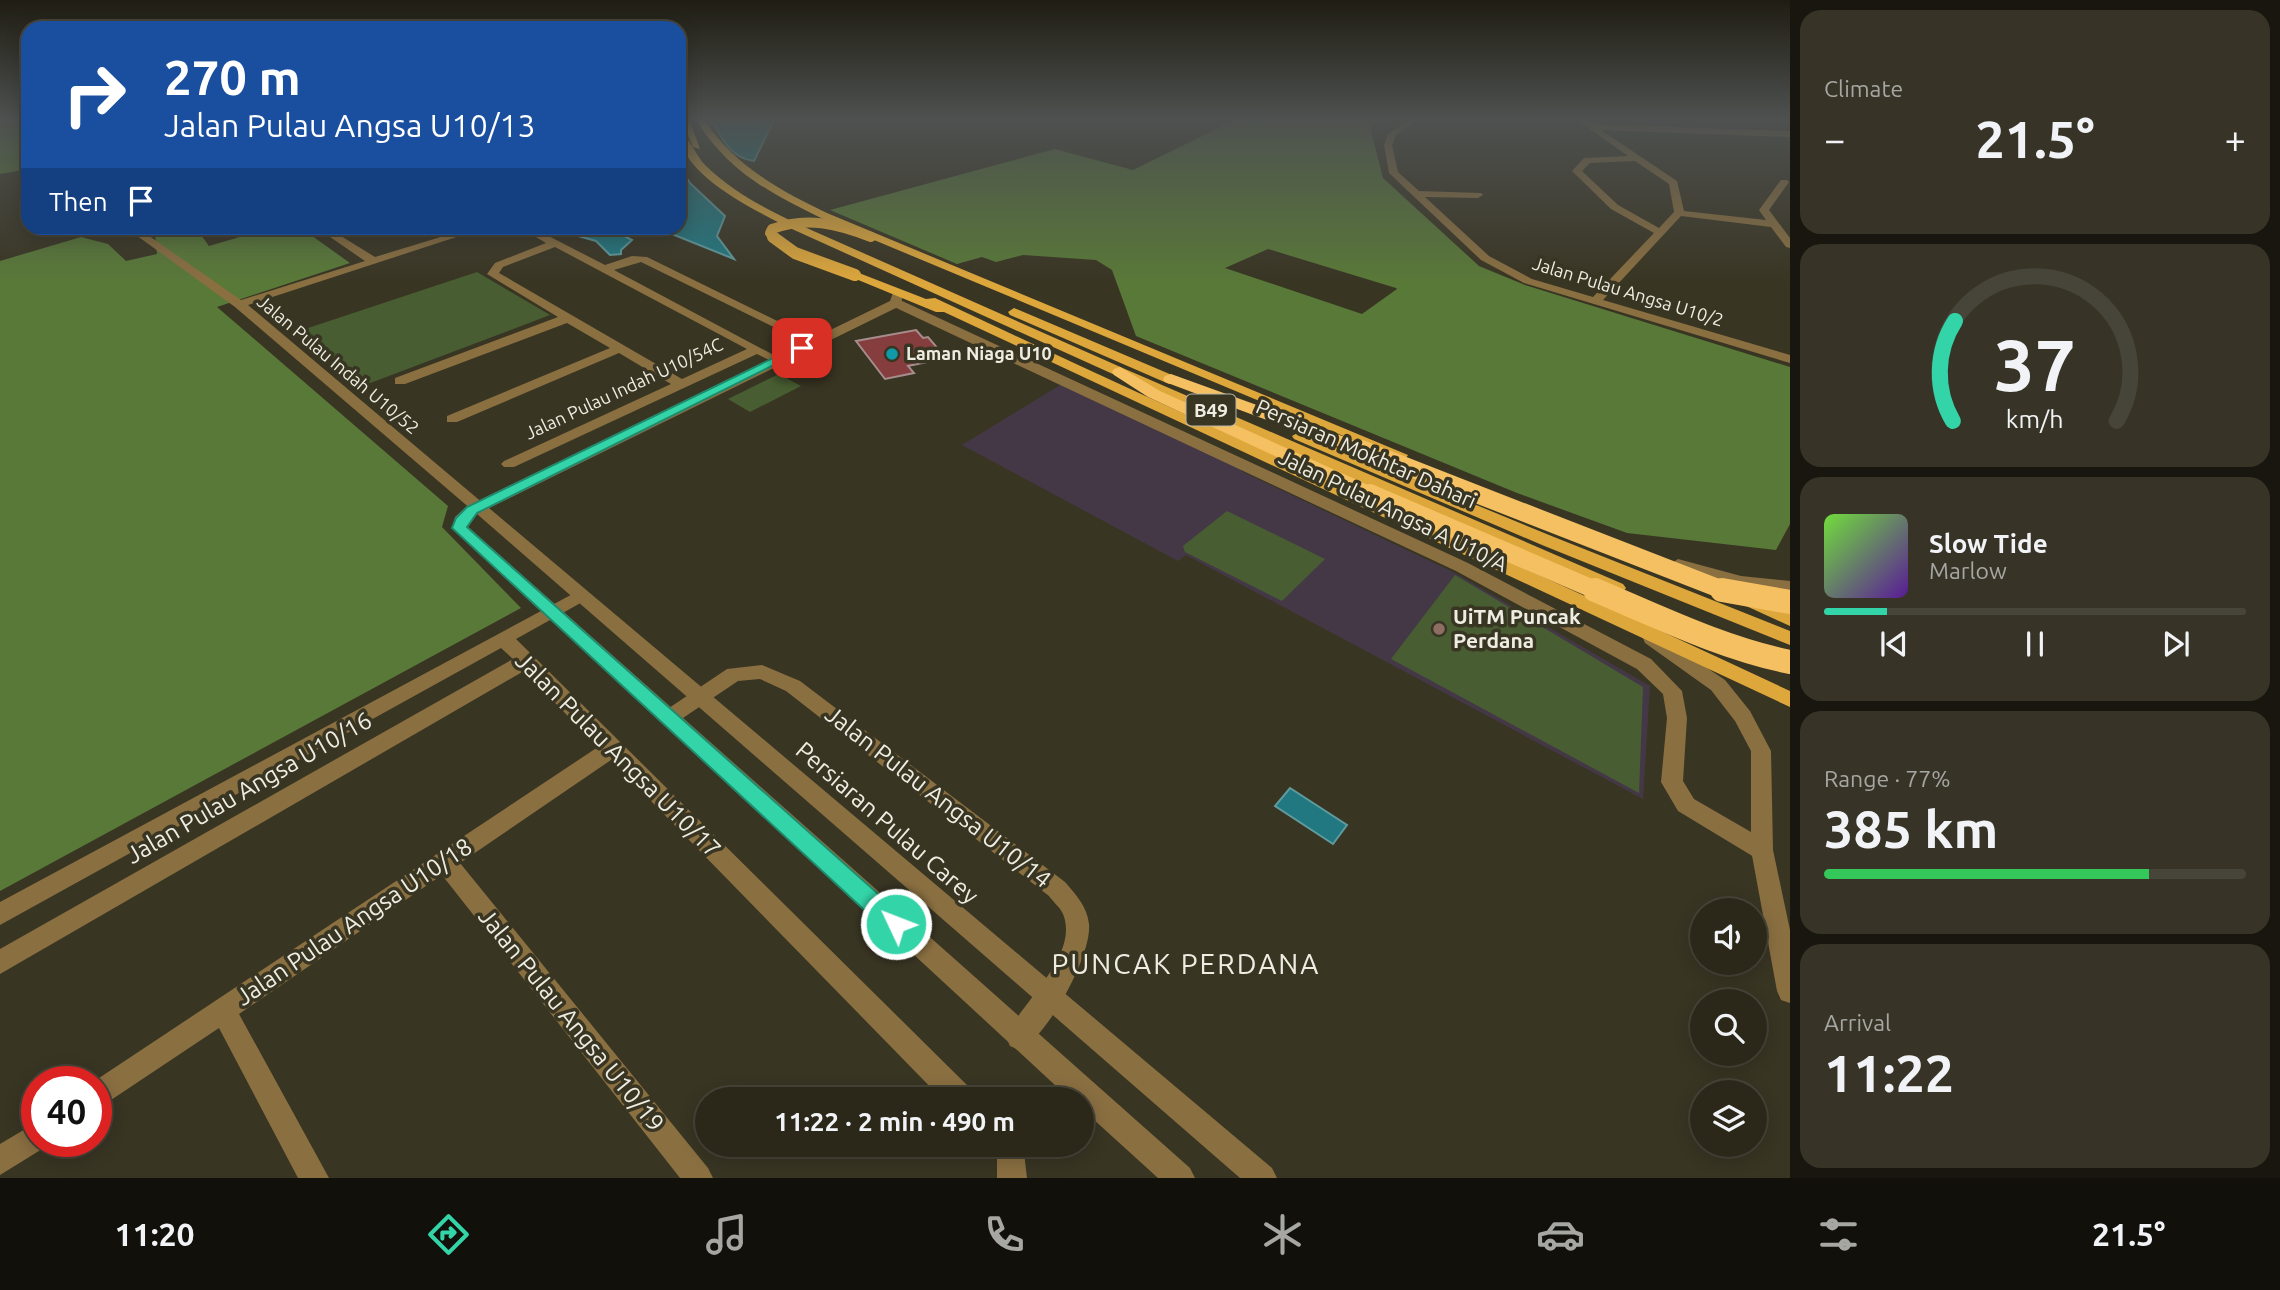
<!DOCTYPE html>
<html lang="en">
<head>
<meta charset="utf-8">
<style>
	body { margin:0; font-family:Ubuntu,sans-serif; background:#373427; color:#f1f3f6; height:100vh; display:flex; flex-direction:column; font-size:26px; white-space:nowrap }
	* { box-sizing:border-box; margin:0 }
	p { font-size:23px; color:#a6a6a2 }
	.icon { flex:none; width:38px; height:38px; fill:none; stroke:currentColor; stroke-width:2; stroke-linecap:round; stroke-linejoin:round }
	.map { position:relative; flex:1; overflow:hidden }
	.side { display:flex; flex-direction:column; gap:10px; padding:10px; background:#18160e; width:490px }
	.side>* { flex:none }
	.banner { position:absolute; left:21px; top:21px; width:665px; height:214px; border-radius:21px; box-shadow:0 4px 18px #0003,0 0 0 2px #474439; background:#1a4fa0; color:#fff; overflow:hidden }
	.buttons { position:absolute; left:1690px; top:898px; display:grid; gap:14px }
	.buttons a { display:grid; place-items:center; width:77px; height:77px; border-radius:50%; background:#2b281a; box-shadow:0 4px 18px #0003,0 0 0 2px #474439; font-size:35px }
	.speed { position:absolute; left:21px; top:1066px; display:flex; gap:14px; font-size:35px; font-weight:700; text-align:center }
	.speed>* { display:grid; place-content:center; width:91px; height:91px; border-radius:50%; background:#2b281a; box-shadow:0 4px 18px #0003,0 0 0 2px #474439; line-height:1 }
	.speed .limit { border:10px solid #d22; background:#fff; color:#111 }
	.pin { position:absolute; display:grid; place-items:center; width:60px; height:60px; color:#fff; margin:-30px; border-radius:14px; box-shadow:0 4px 10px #0006 }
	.me { position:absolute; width:77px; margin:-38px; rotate:313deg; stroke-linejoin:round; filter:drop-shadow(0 0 5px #0008) }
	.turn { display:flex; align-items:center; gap:24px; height:147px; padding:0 28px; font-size:32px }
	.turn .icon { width:91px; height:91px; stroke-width:2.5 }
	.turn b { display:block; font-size:49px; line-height:60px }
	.then { display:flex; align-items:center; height:66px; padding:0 28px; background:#0003; gap:14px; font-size:26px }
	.big { font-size:52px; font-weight:600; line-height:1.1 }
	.side .card { flex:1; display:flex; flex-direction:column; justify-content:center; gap:10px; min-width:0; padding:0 24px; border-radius:21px; background:#373427 }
	.side .dial { align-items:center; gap:0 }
	.dial svg { height:182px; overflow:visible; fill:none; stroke:#474439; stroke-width:7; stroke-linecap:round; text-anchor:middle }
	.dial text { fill:#f1f3f6; stroke:none }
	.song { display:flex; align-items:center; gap:21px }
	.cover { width:84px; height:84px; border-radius:10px; background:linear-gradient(135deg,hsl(100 70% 55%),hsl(270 70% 35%)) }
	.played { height:7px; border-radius:4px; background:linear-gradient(90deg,#33d4a8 15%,#474439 15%) }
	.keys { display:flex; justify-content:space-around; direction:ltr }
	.heat { display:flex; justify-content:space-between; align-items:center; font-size:38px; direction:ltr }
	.charge { height:10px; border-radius:5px; background:linear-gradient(90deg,#34c759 77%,#474439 0) }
	.trip { position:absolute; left:695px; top:1087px; width:399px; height:70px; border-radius:35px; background:#2b281a; box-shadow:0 4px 18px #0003,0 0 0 2px #474439; font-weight:600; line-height:70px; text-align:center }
	.tabs { display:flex; height:112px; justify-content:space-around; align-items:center; background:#11100a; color:#a6a6a2 }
	.tabs .icon { width:49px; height:49px }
	.tabs .active { color:#33d4a8 }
	.tabs b { font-size:32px; color:#f1f3f6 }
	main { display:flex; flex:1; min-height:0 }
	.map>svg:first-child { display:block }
	.education { fill:#443847 }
	.green { fill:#485e32 }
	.forest { fill:#597938; fill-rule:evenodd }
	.water { fill:#217881; stroke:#5f9b9e; stroke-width:2 }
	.building { fill:#853d3d; stroke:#a68d8c; stroke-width:2 }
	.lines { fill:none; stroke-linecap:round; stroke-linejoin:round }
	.minor { fill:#8a6f41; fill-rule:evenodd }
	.tertiary { fill:#8a6f41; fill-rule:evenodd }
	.primary { fill:#dea73c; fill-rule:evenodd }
	.motorway { fill:#f5c061; fill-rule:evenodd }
	.primary-bridge-far1 { stroke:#dea73c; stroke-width:10 }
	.primary-bridge { stroke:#dea73c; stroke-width:12 }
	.motorway-bridge-far1 { stroke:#f5c061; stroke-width:18 }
	.motorway-bridge { stroke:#f5c061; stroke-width:24 }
	.route { fill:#33d4a8; stroke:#218a6d; stroke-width:2 }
	.culture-dot { fill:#0f9aa8; stroke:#393523; stroke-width:2.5 }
	.education-dot { fill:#8d6e63; stroke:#393523; stroke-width:2.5 }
	.labels { text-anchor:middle; stroke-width:7; stroke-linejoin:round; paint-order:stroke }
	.far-street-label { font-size:18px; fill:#efede2; stroke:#393523 }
	.far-poi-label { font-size:18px; font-weight:bold; fill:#efede2; stroke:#393523; text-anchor:start }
	.shield { fill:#393523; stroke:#b8b6a9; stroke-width:2 }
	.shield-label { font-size:19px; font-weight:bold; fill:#efede2 }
	.street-label { font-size:21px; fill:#efede2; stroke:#393523 }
	.poi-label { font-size:21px; font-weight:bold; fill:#efede2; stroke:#393523; text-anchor:start }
	.near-street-label { font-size:24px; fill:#efede2; stroke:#393523 }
	.near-neighbourhood-label { font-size:28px; letter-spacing:2px; fill:#efede2; stroke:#393523 }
</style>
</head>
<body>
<main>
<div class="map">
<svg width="1790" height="1178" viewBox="0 0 1790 1178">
	<rect width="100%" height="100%" fill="#393523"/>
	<!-- education -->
	<polygon class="education" points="1070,379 1250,463 1241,471 1453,572 1650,686 1643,799 1186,555 1178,561 962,445"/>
	<!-- green -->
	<g class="green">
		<polygon points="477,272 550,315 365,385 299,331"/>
		<polygon points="779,374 801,386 750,412 728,399"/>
		<polygon points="1227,511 1325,559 1282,601 1185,552 1183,546"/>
		<polygon points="1455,575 1643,687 1639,793 1391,659"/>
	</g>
	<!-- forest -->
	<g class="forest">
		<polygon points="0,118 28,118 28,169 0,174"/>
		<path d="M1239 118H1388L1370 127 1383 178 1479 266 1525 285 1790 367V524L1776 550 1627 533 1517 493 1136 336 1112 270 1096 260 1023 255 996 262 982 257 957 264 830 210 1055 149 1133 170ZM1268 249 1396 288 1397 289 1362 314 1225 268Z"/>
		<polygon points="177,228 198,231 209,246 270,228 301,228 350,263 217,307 448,506 442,527 521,608 0,891 0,261 81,237 108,244 126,261 157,254 155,234"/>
	</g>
	<!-- water -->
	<g class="water">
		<path d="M710 118H775L754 161C730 158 721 137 710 118Z"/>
		<polygon points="679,167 691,184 725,216 717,236 734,259 657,228 679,228"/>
		<polygon points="592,228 623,228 631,230 626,237 632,240 621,250 621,254 610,255 596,241 571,234"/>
		<polygon points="1290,788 1347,825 1333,844 1275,806"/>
	</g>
	<!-- building -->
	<polygon class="building" points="916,330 923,338 928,337 946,358 908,366 914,373 885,379 856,341"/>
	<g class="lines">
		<!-- minor -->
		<g class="minor">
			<path d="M1412 118H1421L1396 135 1392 145 1398 172 1419 191 1481 193 1483 195 1478 198 1425 197 1489 256 1532 279 1593 297 1654 233 1611 209 1572 171 1584 158 1628 156 1574 118H1583L1593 124 1790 131V137L1601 130 1677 181 1684 211 1766 220 1759 210 1781 180H1787L1789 182 1769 210 1790 238V248L1786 247 1771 227 1681 216 1603 300 1790 355V363L1524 283 1481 260 1389 173 1384 145 1388 134ZM1635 161 1669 184 1674 212 1659 228 1618 205 1582 171 1590 163Z"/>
			<polygon points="317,228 328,228 375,257 470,228 484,228 248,305 484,504 486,507 484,510 472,510 235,307 136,235 145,233 241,300 365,261"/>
			<path d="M521 228H533L605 265 632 256 647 257 804 334 798 338 794 337 641 262 614 270 783 360 777 364 757 354 514 467H504L501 464 504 461 671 384 619 353 457 422H447V416L610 348 567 323 405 384H395V378L558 317 487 274 495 263 546 243ZM555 247 747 349 682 379 499 273 503 267Z"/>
			<polygon points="892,300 900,300 1468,563 1651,659 1682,691 1687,718 1683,781 1694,799 1770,843 1773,850 1770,857 1762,860 1754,857 1678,811 1661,782 1667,718 1663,694 1637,669 1456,571 892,306"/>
			<polygon points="580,590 586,592 589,596 586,600 516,639 971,1089 975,1099 942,1099 611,760 460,863 708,1168 713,1178 680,1178 442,875 239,1014 329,1178 298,1178 219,1028 96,1110 96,1082 93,1082 598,747 524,671 0,974 0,949 513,659 501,648 0,925 0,902"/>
			<path d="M762 665 800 681 1065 882C1076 895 1087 906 1089 924 1092 955 1047 1038 1019 1050L1010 1046 1006 1037C1020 1003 1080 956 1063 914 1060 907 1053 902 1049 896L786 691 760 679 738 681 677 722 670 725 663 722 660 717 663 712 727 669Z"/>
			<polygon points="37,1122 37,1141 49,1141 47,1146 0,1175 0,1144"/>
			<polygon points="992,1144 1023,1144 1027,1178 997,1178 997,1155"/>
		</g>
		<!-- tertiary -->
		<g class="tertiary">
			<polygon points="894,290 904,292 900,306 489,508 1272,1168 1277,1178 1240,1178 477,514 468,527 1190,1168 1195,1178 1158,1178 1082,1109 1082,1099 1070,1099 452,528 455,517 466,507 890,301"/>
			<polygon points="1678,559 1741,576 1790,581 1790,593 1741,588 1672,569 1669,565"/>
			<polygon points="1652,631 1725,680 1750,711 1771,751 1773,850 1790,930 1790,1003 1781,1000 1777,991 1751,850 1751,751 1735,721 1711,690 1645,643 1643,638 1645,633"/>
		</g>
		<!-- primary -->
		<g class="primary">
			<polygon points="681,118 689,118 700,149 693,147"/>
			<path d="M695 118H703C734 165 777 189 827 213L1408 455 1406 458H1396L819 217C766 191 727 170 695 118Z"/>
			<path d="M679 131C690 138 696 156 706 166 733 192 766 209 800 225L1125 369 1623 584 1626 588 1623 592H1611L1115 375 792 229C758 212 679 175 679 131Z"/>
			<path d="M851 273H859L926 299 935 298C1219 432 1506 558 1790 691V707L944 312H936L851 277Z"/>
			<polygon points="1014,308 1179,378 1181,381 1179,384 1169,384 1010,315 1008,312"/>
			<polygon points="1299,432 1554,537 1790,631 1790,645 1542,545 1294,439 1292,436"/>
			<polygon points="1750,595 1790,613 1790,626 1744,605 1741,601 1744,597"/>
		</g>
		<!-- motorway -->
		<g class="motorway">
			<polygon points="1120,367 1160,391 1377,489 1379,493 1377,497 1363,497 1148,397 1114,375 1112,372 1114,369"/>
			<polygon points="1171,374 1367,445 1370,449 1361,454 1355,453 1165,382 1163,379 1165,376"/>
		</g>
		<!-- primary-bridge-far1 -->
		<path class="primary-bridge-far1" d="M774 238 770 233 772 229C807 216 837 224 871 237"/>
		<!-- primary-bridge -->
		<polyline class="primary-bridge" points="773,237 795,253 855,275"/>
		<!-- motorway-bridge-far1 -->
		<g class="motorway-bridge-far1">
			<polyline points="1361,449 1728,592"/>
			<polyline points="1370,493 1600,592"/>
		</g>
		<!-- motorway-bridge -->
		<g class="motorway-bridge">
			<path d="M1595 590C1659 617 1722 648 1790 662"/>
			<polyline points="1722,590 1790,602"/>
		</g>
	</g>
	<!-- sky -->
	<linearGradient id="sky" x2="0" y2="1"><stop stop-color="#1f1d13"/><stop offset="0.42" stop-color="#4e5150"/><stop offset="1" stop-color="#4e5150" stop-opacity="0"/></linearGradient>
	<rect width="1790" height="283" fill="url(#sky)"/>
	<!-- route -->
	<polygon class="route" points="798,346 808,348 477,513 467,527 904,917 907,924 904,932 896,934 888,932 452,528 456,518 467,507"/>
	<!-- markers -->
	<circle class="culture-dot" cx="892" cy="354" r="7"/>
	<circle class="education-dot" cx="1439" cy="629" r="7"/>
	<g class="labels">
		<!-- far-street labels -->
		<g class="far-street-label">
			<text transform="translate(1628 292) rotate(17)" y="6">Jalan Pulau Angsa U10/2</text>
			<text transform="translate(338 365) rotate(40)" y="6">Jalan Pulau Indah U10/52</text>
			<text transform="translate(624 389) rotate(-25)" y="6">Jalan Pulau Indah U10/54C</text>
		</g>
		<!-- far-poi labels -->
		<g class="far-poi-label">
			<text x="906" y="360">Laman Niaga U10</text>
		</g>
		<!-- shield labels -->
		<rect class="shield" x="1186.5" y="394.5" width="49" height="31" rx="5"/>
		<g class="shield-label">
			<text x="1211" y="417">B49</text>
		</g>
		<!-- street labels -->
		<g class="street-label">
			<text transform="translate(1366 454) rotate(24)" y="7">Persiaran Mokhtar Dahari</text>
			<text transform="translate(1393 511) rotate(26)" y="7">Jalan Pulau Angsa A U10/A</text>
		</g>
		<!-- poi labels -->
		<g class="poi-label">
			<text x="1453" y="624">UiTM Puncak<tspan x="1453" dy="24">Perdana</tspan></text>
		</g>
		<!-- near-street labels -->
		<g class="near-street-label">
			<text transform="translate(618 755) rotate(45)" y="8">Jalan Pulau Angsa U10/17</text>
			<text transform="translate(249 788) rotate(-30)" y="8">Jalan Pulau Angsa U10/16</text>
			<text transform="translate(938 797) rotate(38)" y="8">Jalan Pulau Angsa U10/14</text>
			<text transform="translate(887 823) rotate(41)" y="8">Persiaran Pulau Carey</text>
			<text transform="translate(354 922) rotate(-34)" y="8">Jalan Pulau Angsa U10/18</text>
			<text transform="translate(571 1020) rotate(51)" y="8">Jalan Pulau Angsa U10/19</text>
		</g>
		<!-- near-neighbourhood labels -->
		<g class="near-neighbourhood-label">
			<text x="1186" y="974">PUNCAK PERDANA</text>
		</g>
	</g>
</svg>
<div class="buttons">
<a><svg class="icon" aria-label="sound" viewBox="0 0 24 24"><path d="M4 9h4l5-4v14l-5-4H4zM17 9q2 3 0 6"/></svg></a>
<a><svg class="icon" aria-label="search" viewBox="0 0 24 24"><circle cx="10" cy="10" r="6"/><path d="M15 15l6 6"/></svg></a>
<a><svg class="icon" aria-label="layers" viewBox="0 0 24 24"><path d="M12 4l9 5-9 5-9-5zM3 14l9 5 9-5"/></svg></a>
</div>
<div class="speed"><div class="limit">40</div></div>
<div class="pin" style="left:802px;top:348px;background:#d93025"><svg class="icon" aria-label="arrive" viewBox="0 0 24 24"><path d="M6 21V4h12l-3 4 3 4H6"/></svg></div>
<svg class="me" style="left:896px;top:924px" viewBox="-20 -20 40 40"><circle r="17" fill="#33d4a8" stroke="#fff" stroke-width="3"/><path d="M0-11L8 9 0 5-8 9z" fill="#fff"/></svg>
<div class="trip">11:22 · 2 min · 490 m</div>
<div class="banner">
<div class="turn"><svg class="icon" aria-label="right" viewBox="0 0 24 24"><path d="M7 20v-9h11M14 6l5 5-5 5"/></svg><div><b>270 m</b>Jalan Pulau Angsa U10/13</div></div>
<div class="then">Then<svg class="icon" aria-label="arrive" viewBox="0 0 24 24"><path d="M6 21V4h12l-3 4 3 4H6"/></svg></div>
</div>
</div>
<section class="side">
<div class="card"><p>Climate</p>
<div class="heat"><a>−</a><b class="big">21.5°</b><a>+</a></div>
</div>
<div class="card dial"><svg viewBox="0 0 100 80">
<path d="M14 69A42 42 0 1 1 86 69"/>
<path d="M14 69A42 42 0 0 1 15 25" stroke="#33d4a8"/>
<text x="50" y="56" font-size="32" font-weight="700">37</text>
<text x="50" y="72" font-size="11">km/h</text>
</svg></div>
<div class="card">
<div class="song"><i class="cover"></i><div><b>Slow Tide</b><p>Marlow</p></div></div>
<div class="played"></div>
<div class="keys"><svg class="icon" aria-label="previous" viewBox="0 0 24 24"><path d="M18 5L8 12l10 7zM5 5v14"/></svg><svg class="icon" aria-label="pause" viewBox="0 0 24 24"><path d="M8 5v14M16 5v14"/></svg><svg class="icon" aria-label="next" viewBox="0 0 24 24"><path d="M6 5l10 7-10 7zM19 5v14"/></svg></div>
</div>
<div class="card"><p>Range · 77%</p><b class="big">385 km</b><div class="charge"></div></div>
<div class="card"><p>Arrival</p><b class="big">11:22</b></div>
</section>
</main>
<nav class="tabs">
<b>11:20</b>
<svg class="icon active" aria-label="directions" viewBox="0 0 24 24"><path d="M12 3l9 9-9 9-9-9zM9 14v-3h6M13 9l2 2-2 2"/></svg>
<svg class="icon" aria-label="music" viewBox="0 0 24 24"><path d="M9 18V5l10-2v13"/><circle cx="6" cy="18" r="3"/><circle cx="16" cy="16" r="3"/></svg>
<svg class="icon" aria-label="phone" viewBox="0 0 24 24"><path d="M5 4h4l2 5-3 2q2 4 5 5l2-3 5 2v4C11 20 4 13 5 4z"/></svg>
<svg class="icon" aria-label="climate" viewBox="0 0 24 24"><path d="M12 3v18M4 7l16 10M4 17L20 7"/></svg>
<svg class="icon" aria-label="car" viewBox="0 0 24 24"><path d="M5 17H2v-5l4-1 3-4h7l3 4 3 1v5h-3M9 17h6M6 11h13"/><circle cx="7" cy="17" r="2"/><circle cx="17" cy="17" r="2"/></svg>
<svg class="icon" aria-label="filters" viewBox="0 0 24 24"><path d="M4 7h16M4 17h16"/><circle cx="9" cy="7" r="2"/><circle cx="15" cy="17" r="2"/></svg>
<b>21.5°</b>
</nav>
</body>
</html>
